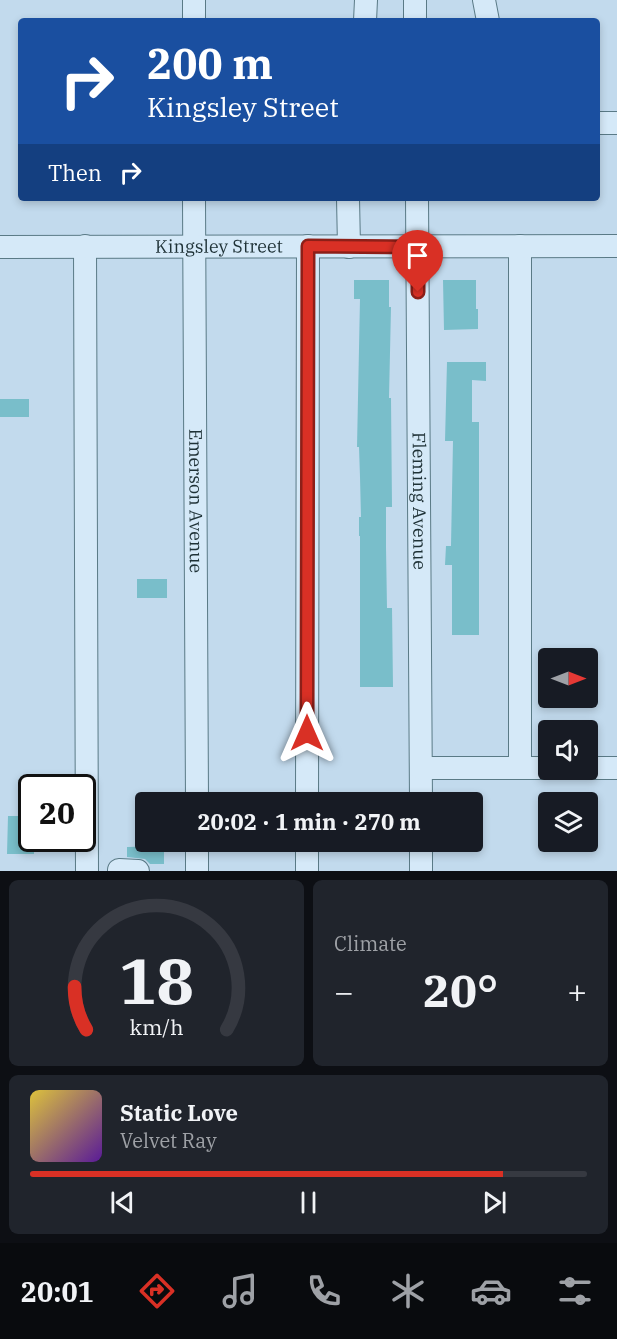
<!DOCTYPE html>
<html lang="en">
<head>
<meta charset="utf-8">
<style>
	body { margin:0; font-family:"IBM Plex Serif",serif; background:#20242c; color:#f1f3f6; height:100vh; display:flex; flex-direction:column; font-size:22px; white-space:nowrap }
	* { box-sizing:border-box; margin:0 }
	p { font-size:20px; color:#9ea1a6 }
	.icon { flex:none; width:33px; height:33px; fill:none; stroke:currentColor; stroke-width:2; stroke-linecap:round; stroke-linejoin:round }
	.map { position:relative; height:871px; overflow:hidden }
	.sheet { display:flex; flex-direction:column; gap:9px; padding:9px; background:#0d0f14; flex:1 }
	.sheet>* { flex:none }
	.hud { position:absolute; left:18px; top:18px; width:582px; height:183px; border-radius:6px; box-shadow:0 3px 9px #0003; background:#1a4fa0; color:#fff; overflow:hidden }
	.needle { width:39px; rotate:90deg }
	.fabs { position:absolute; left:538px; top:648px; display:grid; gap:12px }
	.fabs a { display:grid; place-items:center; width:60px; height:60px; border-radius:6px; background:#171b24; box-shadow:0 3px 9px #0003; font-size:30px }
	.speed { position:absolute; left:18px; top:774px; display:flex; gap:12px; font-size:30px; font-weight:700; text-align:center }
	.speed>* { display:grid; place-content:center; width:78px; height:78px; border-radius:50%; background:#171b24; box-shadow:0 3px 9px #0003; line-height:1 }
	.speed .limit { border:3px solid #111; border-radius:9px; background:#fff; color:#111 }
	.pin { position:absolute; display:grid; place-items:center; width:51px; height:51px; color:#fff; margin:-62px -26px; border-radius:50% 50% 50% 0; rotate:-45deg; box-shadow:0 0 6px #0007 }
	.pin .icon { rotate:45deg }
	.me { position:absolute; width:66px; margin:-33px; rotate:0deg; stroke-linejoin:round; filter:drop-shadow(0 0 4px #0008) }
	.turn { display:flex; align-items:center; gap:21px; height:126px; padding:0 30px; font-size:27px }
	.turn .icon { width:78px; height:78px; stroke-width:2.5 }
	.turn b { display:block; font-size:42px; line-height:51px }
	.then { display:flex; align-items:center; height:57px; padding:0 30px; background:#0003; gap:12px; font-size:22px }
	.big { font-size:45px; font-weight:700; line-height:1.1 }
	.sheet .widget { flex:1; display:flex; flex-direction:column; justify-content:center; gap:9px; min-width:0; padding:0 21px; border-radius:9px; background:#20242c }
	.sheet .dial { align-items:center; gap:0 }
	.dial svg { height:156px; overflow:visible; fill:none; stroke:#363941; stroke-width:7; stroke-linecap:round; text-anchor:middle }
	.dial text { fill:#f1f3f6; stroke:none }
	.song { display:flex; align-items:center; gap:18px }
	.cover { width:72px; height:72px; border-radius:9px; background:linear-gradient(135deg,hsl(50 70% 55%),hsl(270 70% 35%)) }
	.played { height:6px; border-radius:3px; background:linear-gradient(90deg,#d93025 85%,#363941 85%) }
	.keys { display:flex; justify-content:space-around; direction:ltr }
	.heat { display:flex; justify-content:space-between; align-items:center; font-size:33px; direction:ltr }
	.sheet .tiles { flex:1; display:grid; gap:9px; grid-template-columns:1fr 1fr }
	.widget:last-child { grid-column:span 2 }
	.trip { position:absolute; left:135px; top:792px; width:348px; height:60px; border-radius:6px; background:#171b24; box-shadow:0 3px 9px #0003; font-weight:700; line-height:60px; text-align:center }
	.dock { display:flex; height:96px; justify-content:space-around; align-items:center; background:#090b0e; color:#9ea1a6 }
	.dock .icon { width:42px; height:42px }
	.dock .active { color:#d93025 }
	.dock b { font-size:27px; color:#f1f3f6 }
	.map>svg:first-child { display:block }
	.building { fill:#79beca }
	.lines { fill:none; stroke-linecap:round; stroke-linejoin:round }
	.minor-casing { stroke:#5a7a86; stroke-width:24 }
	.minor { stroke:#d5e9f8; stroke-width:22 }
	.route-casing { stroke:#8d1f18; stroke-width:15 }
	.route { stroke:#d93025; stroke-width:10 }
	.labels { text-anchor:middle; stroke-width:4.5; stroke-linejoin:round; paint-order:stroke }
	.street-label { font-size:18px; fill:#1e3136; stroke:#d1e5f4 }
</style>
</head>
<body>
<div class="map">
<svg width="617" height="871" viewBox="0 0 617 871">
	<rect width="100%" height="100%" fill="#c2daed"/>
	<!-- building -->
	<g class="building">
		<polygon points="354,280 389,280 389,307 391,307 389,398 391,398 392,507 386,507 386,547 387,608 392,608 393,687 360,687 360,536 359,536 359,517 361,517 360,477 359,447 357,447 360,299 354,299"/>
		<polygon points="443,280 476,280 476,309 478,309 478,329 444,330"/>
		<polygon points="447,362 486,362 486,381 472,380 472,422 479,422 479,635 452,635 452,565 445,565 446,546 451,546 453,441 445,441"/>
		<rect x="0" y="399" width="29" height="18"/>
		<rect x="137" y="579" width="30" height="19"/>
		<polygon points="8,816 32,816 32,838 34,838 34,854 7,854"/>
		<polygon points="164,846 164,864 150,864 145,859 127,857 127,847"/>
	</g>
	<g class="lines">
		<!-- minor casing -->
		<g class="minor-casing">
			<g id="minor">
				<polyline points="415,0 415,21"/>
				<polyline points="484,0 488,21"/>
				<polyline points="194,21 194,0"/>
				<polyline points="365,21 366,0"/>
				<polyline points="597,123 617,123"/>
				<path id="s1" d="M194 198 197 802"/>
				<polyline points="348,198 349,247"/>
				<path id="s2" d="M417 198 421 802"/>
				<polyline points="85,246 87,871"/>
				<polyline points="520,246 520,768"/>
				<path id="s3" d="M0 247 617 246"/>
				<polyline points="421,768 549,768"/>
				<polyline points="588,768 617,768"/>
				<polyline points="307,802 308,246"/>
				<polyline points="197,842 197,871"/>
				<polyline points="421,842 421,871"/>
				<polyline points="119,870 138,871"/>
				<polyline points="307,871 307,842"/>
			</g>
		</g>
		<!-- minor -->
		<use href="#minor" class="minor"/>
	</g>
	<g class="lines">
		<!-- route casing -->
		<g class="route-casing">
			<polyline id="route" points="307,733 308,246 418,247 418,292"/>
		</g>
		<!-- route -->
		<use href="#route" class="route"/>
	</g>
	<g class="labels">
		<!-- street labels -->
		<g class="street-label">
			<text dy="6" stroke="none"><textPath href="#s3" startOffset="219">Kingsley Street</textPath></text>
			<text dy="6" stroke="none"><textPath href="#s1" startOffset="303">Emerson Avenue</textPath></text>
			<text dy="6" stroke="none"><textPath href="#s2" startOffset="303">Fleming Avenue</textPath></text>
		</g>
	</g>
</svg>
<div class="fabs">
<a><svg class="needle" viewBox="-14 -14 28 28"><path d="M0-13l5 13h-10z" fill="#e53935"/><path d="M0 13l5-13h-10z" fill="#9ea1a6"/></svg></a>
<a><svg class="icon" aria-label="sound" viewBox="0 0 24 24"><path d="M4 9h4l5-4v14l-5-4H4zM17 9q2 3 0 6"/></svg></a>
<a><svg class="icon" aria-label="layers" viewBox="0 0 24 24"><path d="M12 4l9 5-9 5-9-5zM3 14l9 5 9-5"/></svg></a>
</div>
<div class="speed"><div class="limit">20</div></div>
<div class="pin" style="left:418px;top:292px;background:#d93025"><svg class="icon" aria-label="arrive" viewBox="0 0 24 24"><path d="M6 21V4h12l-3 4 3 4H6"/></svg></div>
<svg class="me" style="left:307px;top:733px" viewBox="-20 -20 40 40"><path d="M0-17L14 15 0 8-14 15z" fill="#d93025" stroke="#fff" stroke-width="4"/></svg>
<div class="trip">20:02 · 1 min · 270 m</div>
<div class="hud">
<div class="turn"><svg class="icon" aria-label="right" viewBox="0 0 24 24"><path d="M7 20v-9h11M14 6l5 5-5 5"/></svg><div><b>200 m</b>Kingsley Street</div></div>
<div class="then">Then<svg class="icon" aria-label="right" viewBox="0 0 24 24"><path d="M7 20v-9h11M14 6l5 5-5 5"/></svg></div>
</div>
</div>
<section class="sheet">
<div class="tiles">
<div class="widget dial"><svg viewBox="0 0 100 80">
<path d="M14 69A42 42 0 1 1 86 69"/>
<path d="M14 69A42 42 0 0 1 8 47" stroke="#d93025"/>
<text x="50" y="56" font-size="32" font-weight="700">18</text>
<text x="50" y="72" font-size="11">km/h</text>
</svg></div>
<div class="widget"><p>Climate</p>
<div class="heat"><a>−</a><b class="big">20°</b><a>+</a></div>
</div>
<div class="widget">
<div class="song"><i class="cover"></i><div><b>Static Love</b><p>Velvet Ray</p></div></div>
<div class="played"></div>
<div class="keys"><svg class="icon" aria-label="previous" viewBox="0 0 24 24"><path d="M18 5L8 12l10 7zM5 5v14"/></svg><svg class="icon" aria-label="pause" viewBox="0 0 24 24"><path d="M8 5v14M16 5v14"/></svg><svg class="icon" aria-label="next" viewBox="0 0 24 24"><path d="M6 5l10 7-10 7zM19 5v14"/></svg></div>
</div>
</div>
</section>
<nav class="dock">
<b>20:01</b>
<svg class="icon active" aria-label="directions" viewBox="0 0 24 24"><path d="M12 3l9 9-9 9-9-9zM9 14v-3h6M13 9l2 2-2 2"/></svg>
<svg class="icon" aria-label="music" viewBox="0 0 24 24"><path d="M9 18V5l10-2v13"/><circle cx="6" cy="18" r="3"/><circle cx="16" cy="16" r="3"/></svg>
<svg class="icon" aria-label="phone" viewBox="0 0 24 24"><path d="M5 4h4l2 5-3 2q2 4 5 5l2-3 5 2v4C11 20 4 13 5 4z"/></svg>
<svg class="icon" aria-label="climate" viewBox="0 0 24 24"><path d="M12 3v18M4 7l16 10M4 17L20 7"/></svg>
<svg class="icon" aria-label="car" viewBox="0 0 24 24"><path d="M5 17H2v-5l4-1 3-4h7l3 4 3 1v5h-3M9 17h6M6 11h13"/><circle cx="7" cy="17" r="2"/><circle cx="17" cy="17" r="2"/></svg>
<svg class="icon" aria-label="filters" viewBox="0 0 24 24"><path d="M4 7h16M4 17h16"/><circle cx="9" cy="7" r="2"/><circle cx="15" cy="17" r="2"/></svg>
</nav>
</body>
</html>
